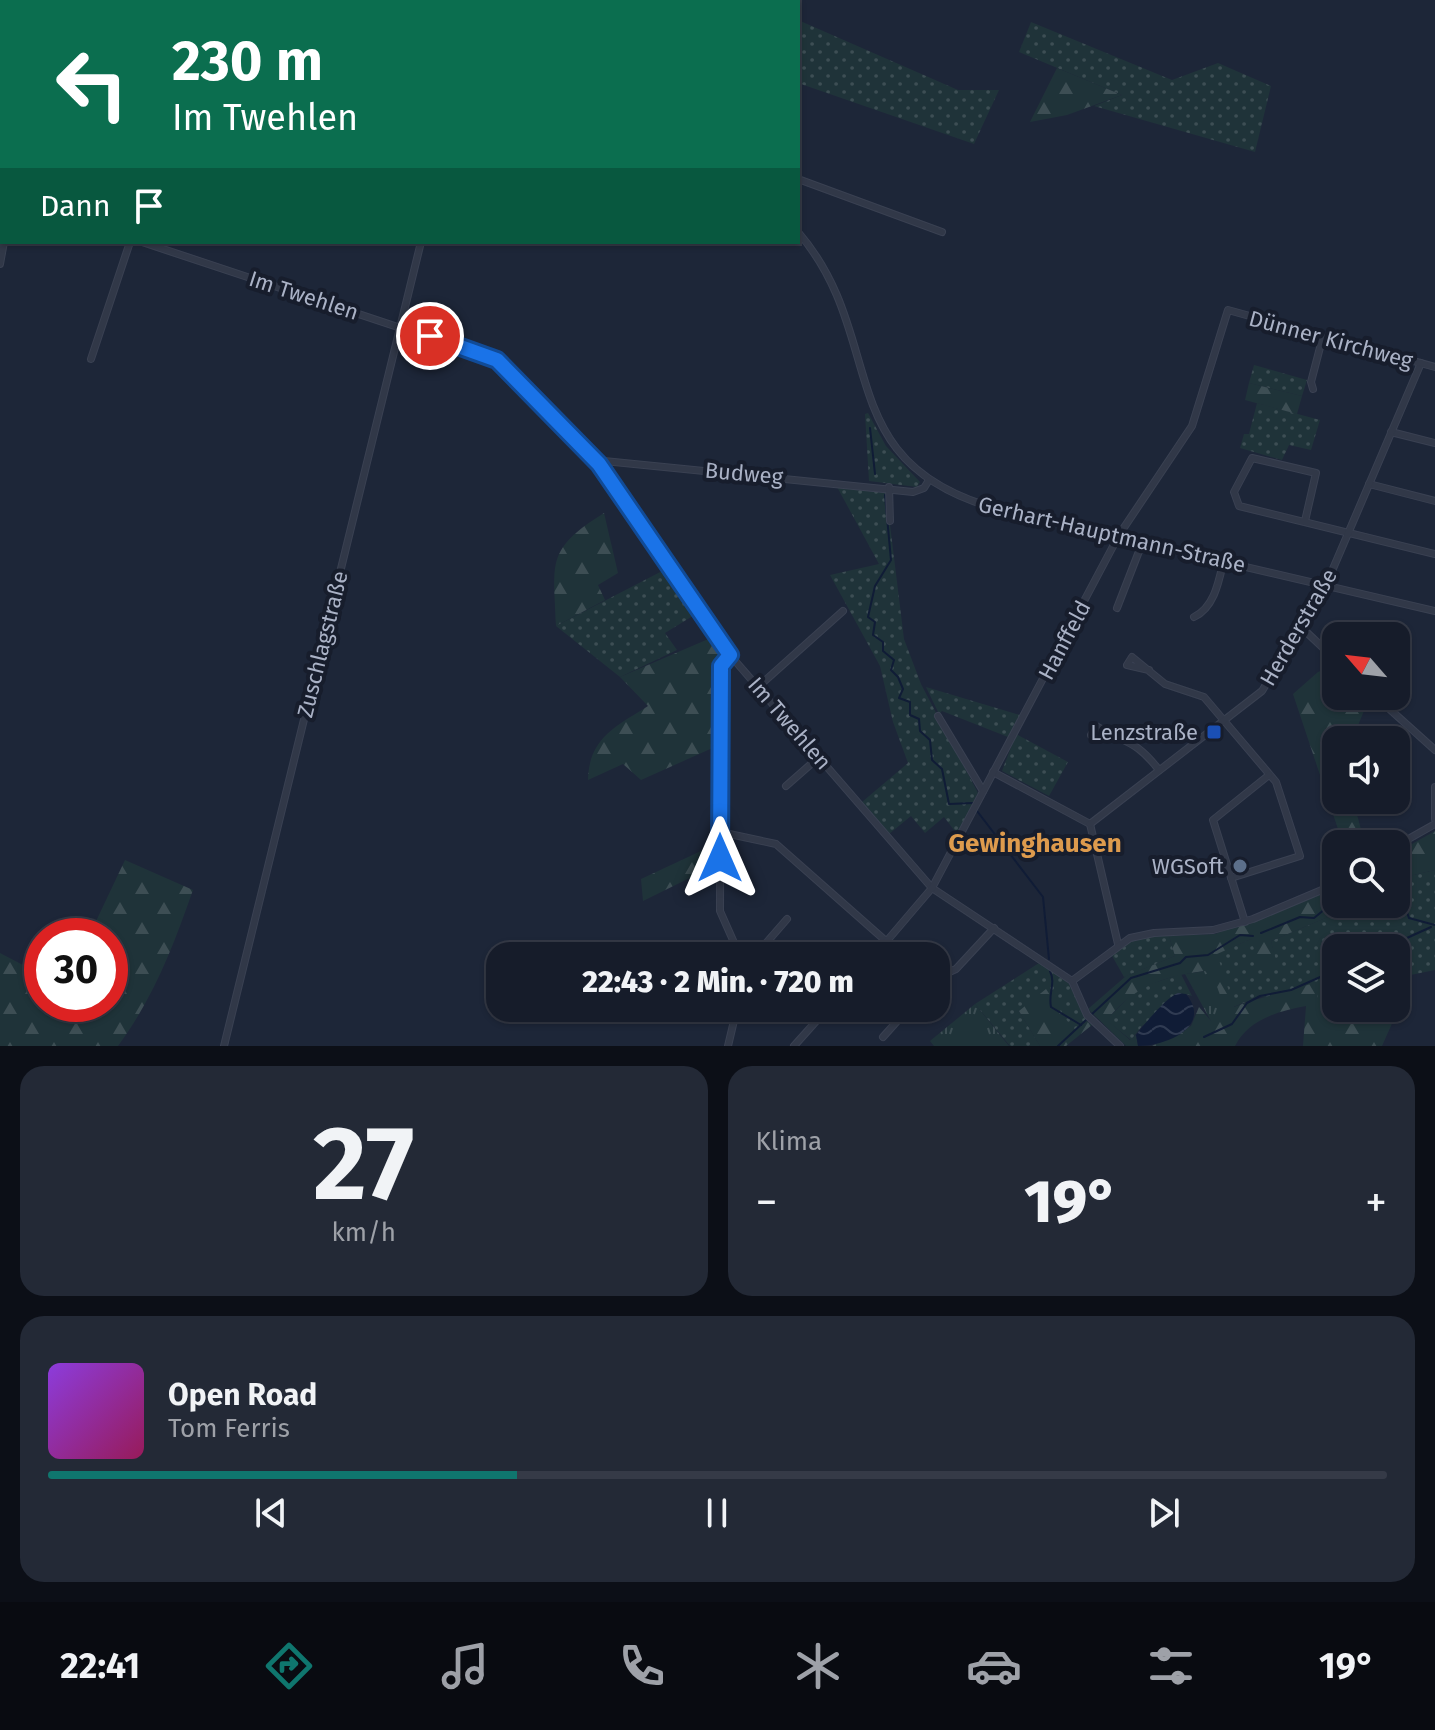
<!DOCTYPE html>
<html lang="de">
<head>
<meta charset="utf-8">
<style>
	body { margin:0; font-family:"Fira Sans",sans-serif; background:#232936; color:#f1f3f6; height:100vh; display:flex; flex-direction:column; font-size:30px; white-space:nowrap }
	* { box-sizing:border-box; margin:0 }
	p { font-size:26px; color:#9ea1a8 }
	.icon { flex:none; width:44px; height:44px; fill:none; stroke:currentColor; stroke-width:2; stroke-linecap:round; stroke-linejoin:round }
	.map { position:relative; height:1046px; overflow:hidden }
	.sheet { display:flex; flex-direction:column; gap:20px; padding:20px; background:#0c0f17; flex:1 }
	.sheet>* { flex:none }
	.banner { position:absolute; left:0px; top:0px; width:800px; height:244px; box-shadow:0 2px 6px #0004,0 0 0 2px #353a47; background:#0b6e4f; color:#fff; overflow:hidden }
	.needle { width:52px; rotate:298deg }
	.fabs { position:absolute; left:1322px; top:622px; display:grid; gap:16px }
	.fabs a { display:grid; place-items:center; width:88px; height:88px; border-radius:16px; background:#161c2a; box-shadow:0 2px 6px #0004,0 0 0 2px #353a47; font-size:40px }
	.speed { position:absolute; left:24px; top:918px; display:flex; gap:16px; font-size:40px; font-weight:700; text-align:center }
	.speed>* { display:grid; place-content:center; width:104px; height:104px; border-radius:50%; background:#161c2a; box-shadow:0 2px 6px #0004,0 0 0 2px #353a47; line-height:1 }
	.speed .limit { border:12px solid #d22; background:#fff; color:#111 }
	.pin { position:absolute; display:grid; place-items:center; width:68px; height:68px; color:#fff; margin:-34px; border:4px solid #fff; border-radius:50%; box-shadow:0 2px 8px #0007 }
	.me { position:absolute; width:88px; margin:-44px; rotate:0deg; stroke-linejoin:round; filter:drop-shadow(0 0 6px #0008) }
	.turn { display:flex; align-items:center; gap:28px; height:168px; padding:0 40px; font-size:36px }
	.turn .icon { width:104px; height:104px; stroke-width:2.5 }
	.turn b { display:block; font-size:56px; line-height:68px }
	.then { display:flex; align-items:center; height:76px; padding:0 40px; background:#0003; gap:16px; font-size:30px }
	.big { font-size:60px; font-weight:800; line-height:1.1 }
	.sheet .tile { flex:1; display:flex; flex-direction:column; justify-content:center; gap:12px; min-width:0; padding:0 28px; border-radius:24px; background:#232936 }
	.sheet .dial { align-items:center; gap:0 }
	.dial b { font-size:104px; line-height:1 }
	.song { display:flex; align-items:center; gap:24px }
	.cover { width:96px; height:96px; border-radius:12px; background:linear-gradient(135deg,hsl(270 70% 55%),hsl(330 70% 35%)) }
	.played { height:8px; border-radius:4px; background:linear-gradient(90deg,#0f766e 35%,#353a47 35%) }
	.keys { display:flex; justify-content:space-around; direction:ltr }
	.heat { display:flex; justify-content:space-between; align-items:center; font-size:44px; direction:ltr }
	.sheet .tiles { flex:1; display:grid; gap:20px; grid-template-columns:1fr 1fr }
	.tile:last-child { grid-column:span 2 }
	.trip { position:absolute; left:486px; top:942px; width:464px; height:80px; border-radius:24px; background:#161c2a; box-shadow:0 2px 6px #0004,0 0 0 2px #353a47; font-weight:800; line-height:80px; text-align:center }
	.dock { display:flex; height:128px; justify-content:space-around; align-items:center; background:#090b11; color:#9ea1a8 }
	.dock .icon { width:56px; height:56px }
	.dock .selected { color:#0f766e }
	.dock b { font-size:36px; color:#f1f3f6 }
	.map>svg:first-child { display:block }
	.grass { fill:url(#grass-dots) }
	.forest { fill:url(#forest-firs) }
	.park { fill:url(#park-tufts) }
	.water { fill:url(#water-waves) }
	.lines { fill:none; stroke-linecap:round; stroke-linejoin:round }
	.stream { stroke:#101c36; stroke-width:2 }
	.minor-casing { stroke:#3a4152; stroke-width:8 }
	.minor { stroke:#313848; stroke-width:6 }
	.route-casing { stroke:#114b97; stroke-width:20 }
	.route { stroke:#1a73e8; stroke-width:14 }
	.transit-dot { fill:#1a4fb4; stroke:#171d2c; stroke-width:3 }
	.service-dot { fill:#5c6f8a; stroke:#171d2c; stroke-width:3 }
	.labels { text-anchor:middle; stroke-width:8; stroke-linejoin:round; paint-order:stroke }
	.street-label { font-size:22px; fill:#aab2c6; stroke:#171d2c }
	.poi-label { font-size:22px; fill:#aab2c6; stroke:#171d2c; text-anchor:end }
	.quarter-label { font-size:26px; font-weight:bold; fill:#de9b4d; stroke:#171d2c }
</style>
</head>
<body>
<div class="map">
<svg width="1435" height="1046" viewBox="0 0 1435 1046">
	<defs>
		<pattern id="grass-dots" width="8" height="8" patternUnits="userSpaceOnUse" patternTransform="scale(2)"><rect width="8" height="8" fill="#1f3339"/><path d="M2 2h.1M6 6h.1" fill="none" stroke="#3d4e54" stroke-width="1.8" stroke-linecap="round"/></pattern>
		<pattern id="forest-firs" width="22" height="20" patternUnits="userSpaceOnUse" patternTransform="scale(2)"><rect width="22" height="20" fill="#1f3339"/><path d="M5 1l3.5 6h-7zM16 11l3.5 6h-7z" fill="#3d4e54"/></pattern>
		<pattern id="park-tufts" width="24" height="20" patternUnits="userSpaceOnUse" patternTransform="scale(2)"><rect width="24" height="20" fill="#1f3339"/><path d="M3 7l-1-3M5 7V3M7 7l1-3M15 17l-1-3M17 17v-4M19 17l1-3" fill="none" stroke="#3d4e54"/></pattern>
		<pattern id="water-waves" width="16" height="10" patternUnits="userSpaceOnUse" patternTransform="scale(2)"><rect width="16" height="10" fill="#101c36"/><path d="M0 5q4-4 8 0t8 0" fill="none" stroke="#303b52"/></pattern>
	</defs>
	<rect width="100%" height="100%" fill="#1d2638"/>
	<!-- grass -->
	<g class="grass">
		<polygon points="798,20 958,90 999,90 974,144 798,83"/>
		<polygon points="1031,22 1172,80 1218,63 1271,86 1255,152 1094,106 1122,95 1019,52"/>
		<polygon points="1254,365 1307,380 1302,396 1249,383"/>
		<polygon points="1257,403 1320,420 1311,450 1289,445 1282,460 1240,448 1244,434 1249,434"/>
		<polygon points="868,413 886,446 920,482 917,487 869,481 865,414"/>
		<polygon points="836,485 886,492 904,639 921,684 978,793 957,834 944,817 925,833 911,816 889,834 862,802 908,763 893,722 880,666 830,575 879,564"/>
		<polygon points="666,569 696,614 665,633 677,650 620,677 556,626"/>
		<polygon points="926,687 1020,715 1008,737 942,711 939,714"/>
		<polygon points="1016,734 1068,762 1049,796 1002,771"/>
		<polygon points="1435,870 1435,970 1396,978 1396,948 1336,948 1336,1007 1316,1004 1318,982 1282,996 1259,997 1233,1007 1216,954 1251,939 1276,963 1271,941 1335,914 1350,904 1396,904 1396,879"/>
		<polygon points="1153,936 1169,936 1175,956 1124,977 1111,954 1123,944"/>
		<polygon points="1039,963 1068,982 1087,1021 1074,1032 1063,1016 1019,1011 1040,1046 1010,1046 975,1004"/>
		<polygon points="1181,974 1192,996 1186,994 1142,1026 1131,1040 1106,1020 1138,988"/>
	</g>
	<!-- forest -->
	<g class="forest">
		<polygon points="1057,68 1122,95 1067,115 1030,122"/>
		<polygon points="1249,383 1302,396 1297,414 1245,400"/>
		<path d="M604 513 618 573 598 585 605 600 556 626C554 562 545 550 604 513Z"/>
		<path d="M713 637 720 650 717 746 641 780 623 764 588 780C589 737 617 726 648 706L620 677Z"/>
		<polygon points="1336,665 1336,696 1370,696 1352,740 1336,740 1336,800 1353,800 1365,844 1343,844 1293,694 1318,672"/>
		<polygon points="1435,831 1435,870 1396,879 1396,853"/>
		<polygon points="716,844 716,865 643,901 641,879"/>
		<path d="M125 860 193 890C173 947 154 997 118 1046H0V953L42 975V1004H110V936H89Z"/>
		<path d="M1336 888V904H1350L1335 914 1271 941 1277 964 1260 969 1251 939 1217 954 1234 1007C1262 996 1291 992 1319 981L1317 1003 1355 1010 1396 1008V997L1402 1001 1382 1046H1303L1306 1006C1278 1011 1248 1020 1235 1046H1152L1191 1026 1199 1007 1212 1022 1205 971C1163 976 1133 987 1107 1020L1130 1040 1136 1035 1138 1046H1126L1088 1009 1126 976 1175 956 1169 936 1215 934Z"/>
		<polygon points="1046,989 1074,1031 1087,1021 1092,1025 1066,1046 1040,1046 1019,1011"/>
	</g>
	<!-- park -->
	<g class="park">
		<polygon points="1205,971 1215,981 1225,1009 1212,1023 1185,974"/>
		<polygon points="975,1004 1009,1046 934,1046 930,1041"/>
	</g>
	<!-- water -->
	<path class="water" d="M1178 993 1186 994C1213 1027 1166 1046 1138 1046L1136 1035C1144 1024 1167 997 1178 993Z"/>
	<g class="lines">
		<!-- stream -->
		<g class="stream">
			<polyline points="870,428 875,474"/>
			<polyline points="885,495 891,560 875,586 868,617 875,622 873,635 883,642 883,651 894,660 891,670 898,677 903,689 899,698 910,702 910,715 919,719 920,731 930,740 932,760 942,769 949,804 973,803"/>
			<polyline points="977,811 1043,897 1049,959"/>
			<polyline points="1396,882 1409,918 1435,925"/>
			<polyline points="1261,933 1300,917 1314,918 1330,905 1339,904"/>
			<polyline points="1385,948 1431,927"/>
			<path d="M1050 971C1056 984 1048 993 1051 1007L1081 1025"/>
			<polyline points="1092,1014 1131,978 1180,963 1186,957 1208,955 1240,935 1253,936"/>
			<polyline points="1204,1037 1232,1024 1247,1003 1260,996 1291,990 1336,970"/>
			<polyline points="1058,1046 1086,1020"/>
		</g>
		<!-- minor casing -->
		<g class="minor-casing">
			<g id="minor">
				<polyline points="351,0 353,2"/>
				<polyline points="493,0 497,2"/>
				<polyline points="9,2 10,0"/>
				<polyline points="256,2 257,0"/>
				<polyline points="416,2 416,0"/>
				<polyline points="515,2 516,0"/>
				<polyline points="0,27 2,22"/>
				<polyline points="798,179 942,232"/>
				<polyline points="0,216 2,217"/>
				<path d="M798 232C891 340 826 466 1005 511L1435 611"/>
				<polyline points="142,242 497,360 599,464 730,655 932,888 1072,981 1087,1015 1120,1046"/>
				<polyline points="0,264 4,242"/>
				<polyline points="91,359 130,242"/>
				<polyline points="1313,389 1311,382 1323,336"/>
				<polyline points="1391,432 1435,443"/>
				<polyline points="599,464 604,461 913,492 924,488 929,480"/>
				<polyline points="1369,484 1435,501"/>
				<polyline points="889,487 890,521"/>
				<polyline points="1305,521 1316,473 1252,458 1234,492 1239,506 1435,554"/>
				<polyline points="1117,608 1143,541"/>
				<path d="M1194 617C1215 607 1219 580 1224 559"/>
				<polyline points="1301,627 1336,660"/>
				<polyline points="730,655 721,666 720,911 740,956"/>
				<polyline points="1149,670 1127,665 1132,657 1165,684 1204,697 1276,782 1300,856 1231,878"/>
				<polyline points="759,686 843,611"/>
				<polyline points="1375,696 1435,750"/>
				<polyline points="938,716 983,791"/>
				<path d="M1109 734 1091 735 1096 726C1126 744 1135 739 1159 770"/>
				<polyline points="993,772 1090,824 1118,944"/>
				<polyline points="786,786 819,757"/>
				<polyline points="1435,787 1435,819"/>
				<polyline points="1090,824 1262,691 1326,585 1421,363"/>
				<polyline points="720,832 776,844 887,942"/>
				<polyline points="1396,846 1435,824"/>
				<polyline points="1245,922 1213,820 1269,775"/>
				<polyline points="755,956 787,919"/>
				<polyline points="874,956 932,888 1119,535 1192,426 1228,310 1435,367"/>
				<polyline points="936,978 956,969 994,928"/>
				<polyline points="1072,981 1130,938 1154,933 1213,930 1253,919 1336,884"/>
				<polyline points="883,1037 909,1008"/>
				<polyline points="224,1046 421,242"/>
				<polyline points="728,1046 737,1008"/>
				<polyline points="794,1046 828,1008"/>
			</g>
		</g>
		<!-- minor -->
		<use href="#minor" class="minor"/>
	</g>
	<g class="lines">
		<!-- route casing -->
		<g class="route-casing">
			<polyline id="route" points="430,336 497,360 599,464 730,655 721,666 720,858"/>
		</g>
		<!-- route -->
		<use href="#route" class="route"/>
	</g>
	<!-- markers -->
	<rect class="transit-dot" x="1206" y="724" width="16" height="16" rx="4"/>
	<circle class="service-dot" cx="1240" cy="866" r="8"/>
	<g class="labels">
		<!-- street labels -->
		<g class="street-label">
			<text transform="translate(304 295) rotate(18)" y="8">Im Twehlen</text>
			<text transform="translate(1331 339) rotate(15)" y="8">Dünner Kirchweg</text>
			<text transform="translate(744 473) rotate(5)" y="8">Budweg</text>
			<text transform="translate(1112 534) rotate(13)" y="8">Gerhart-Hauptmann-Straße</text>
			<text transform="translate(1298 627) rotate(-60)" y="8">Herderstraße</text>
			<text transform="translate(1064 640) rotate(-62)" y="8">Hanffeld</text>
			<text transform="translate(322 644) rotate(-76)" y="8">Zuschlagstraße</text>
			<text transform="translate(790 723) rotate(49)" y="8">Im Twehlen</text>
		</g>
		<!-- poi labels -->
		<g class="poi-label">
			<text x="1198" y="740">Lenzstraße</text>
			<text x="1224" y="874">WGSoft</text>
		</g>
		<!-- quarter labels -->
		<g class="quarter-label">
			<text x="1035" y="852">Gewinghausen</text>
		</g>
	</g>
</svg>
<div class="fabs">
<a><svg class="needle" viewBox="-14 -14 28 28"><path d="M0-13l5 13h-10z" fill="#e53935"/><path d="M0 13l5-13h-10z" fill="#9ea1a8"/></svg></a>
<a><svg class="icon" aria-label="sound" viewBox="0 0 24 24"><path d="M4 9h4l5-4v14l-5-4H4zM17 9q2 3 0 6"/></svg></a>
<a><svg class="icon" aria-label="search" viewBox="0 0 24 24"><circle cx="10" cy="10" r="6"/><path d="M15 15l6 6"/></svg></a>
<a><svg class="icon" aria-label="layers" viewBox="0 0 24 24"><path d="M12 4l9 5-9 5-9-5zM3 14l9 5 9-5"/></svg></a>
</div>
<div class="speed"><div class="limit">30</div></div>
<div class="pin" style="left:430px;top:336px;background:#d93025"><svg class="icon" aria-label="arrive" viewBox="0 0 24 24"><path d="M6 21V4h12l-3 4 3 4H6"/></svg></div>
<svg class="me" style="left:720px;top:858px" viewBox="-20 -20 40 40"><path d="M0-17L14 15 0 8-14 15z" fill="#1a73e8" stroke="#fff" stroke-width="4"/></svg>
<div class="trip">22:43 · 2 Min. · 720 m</div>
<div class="banner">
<div class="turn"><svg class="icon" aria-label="left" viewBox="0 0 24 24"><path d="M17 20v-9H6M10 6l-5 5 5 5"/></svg><div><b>230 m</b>Im Twehlen</div></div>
<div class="then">Dann<svg class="icon" aria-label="arrive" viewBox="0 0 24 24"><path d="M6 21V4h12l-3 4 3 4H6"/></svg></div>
</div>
</div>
<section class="sheet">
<div class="tiles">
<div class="tile dial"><b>27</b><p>km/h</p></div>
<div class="tile"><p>Klima</p>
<div class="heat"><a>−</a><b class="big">19°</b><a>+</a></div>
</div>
<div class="tile">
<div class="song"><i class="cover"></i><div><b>Open Road</b><p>Tom Ferris</p></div></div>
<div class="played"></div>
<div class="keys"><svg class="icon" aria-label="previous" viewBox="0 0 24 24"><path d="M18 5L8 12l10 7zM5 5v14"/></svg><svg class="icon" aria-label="pause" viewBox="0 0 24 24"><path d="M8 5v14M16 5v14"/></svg><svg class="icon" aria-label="next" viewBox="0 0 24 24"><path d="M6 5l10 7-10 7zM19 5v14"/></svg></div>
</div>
</div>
</section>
<nav class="dock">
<b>22:41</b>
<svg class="icon selected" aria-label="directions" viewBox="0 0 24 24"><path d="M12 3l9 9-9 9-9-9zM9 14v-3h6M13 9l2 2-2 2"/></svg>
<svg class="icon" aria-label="music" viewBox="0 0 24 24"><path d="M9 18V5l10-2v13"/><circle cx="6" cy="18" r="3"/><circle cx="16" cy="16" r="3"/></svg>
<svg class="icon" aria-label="phone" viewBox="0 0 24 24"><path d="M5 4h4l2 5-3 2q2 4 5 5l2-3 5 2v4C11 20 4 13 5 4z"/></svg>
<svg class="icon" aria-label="climate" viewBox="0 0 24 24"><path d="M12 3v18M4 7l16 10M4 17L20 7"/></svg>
<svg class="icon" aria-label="car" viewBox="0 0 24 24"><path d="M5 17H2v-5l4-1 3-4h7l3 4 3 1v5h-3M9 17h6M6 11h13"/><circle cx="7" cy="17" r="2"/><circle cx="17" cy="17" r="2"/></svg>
<svg class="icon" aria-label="filters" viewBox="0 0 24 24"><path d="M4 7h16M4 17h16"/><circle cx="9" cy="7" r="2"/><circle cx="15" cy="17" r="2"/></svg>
<b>19°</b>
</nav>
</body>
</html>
